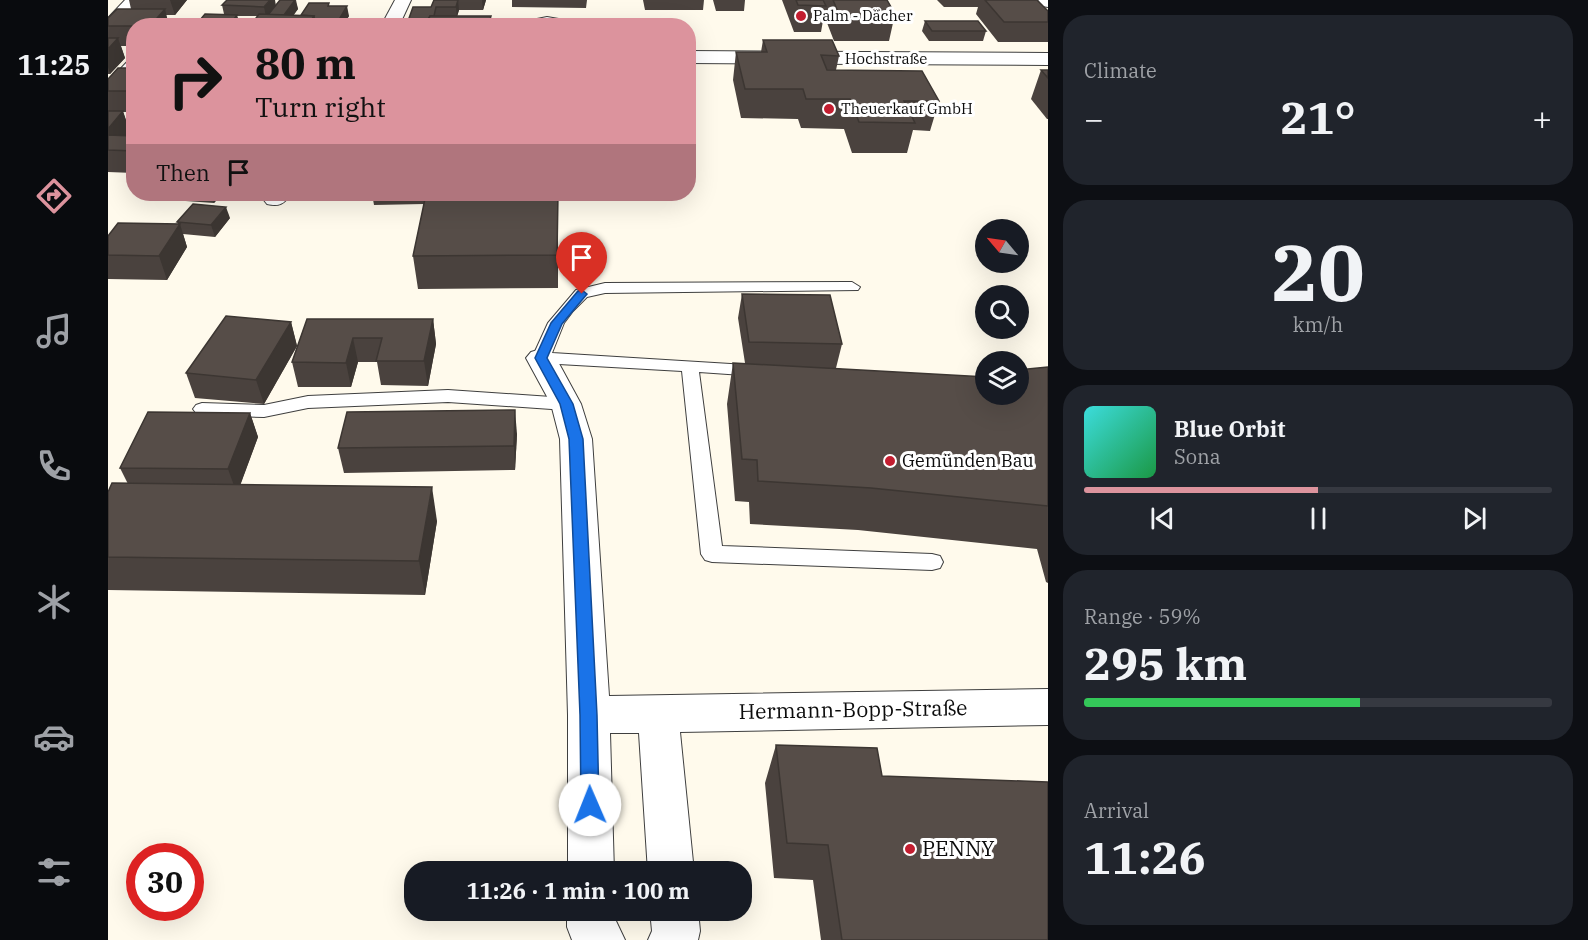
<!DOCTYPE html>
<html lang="en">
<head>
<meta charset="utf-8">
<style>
	body { margin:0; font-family:"IBM Plex Serif",serif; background:#20242c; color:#f1f3f6; height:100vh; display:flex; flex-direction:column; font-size:22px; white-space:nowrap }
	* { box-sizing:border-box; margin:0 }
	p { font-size:20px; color:#9ea1a6 }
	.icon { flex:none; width:33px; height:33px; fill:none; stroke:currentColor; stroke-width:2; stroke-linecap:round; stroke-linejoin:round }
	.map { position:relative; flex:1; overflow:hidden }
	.sheet { display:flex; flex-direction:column; gap:15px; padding:15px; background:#0d0f14; width:540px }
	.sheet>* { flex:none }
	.guide { position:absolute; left:18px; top:18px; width:570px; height:183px; border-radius:24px; box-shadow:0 6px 24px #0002; background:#dc939d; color:#111; overflow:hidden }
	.needle { width:39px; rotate:299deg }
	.controls { position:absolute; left:867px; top:219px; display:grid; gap:12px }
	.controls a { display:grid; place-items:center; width:54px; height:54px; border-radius:50%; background:#171b24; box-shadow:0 6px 24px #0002; font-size:30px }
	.speed { position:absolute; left:18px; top:843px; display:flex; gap:12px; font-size:30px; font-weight:700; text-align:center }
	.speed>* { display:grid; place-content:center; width:78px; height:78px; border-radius:50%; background:#171b24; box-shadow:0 6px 24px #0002; line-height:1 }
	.speed .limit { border:9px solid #d22; background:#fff; color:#111 }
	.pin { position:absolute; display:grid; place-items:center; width:51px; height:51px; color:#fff; margin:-62px -26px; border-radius:50% 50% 50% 0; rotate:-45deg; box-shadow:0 0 6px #0007 }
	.pin .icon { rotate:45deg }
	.me { position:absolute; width:66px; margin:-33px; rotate:359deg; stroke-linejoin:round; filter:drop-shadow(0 0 4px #0008) }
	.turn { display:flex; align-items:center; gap:21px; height:126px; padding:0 30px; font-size:27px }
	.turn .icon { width:78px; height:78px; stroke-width:2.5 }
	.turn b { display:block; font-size:42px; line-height:51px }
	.then { display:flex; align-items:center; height:57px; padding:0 30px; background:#0003; gap:12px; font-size:22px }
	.big { font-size:45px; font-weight:800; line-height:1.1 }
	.sheet .card { flex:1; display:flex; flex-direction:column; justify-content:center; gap:9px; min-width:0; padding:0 21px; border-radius:24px; background:#20242c }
	.sheet .dial { align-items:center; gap:0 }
	.dial b { font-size:78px; line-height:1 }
	.song { display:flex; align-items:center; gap:18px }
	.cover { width:72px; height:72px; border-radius:9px; background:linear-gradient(135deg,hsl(180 70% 55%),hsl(140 70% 35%)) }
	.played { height:6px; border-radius:3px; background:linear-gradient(90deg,#dc939d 50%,#363941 50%) }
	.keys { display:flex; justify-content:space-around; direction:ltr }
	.heat { display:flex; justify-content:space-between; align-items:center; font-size:33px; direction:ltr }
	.charge { height:9px; border-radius:4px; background:linear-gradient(90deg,#34c759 59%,#363941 0) }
	.trip { position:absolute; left:296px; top:861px; width:348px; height:60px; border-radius:24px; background:#171b24; box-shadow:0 6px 24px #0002; font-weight:800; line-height:60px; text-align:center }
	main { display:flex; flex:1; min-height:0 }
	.tabs { display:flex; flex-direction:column; width:108px; justify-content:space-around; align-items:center; background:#090b0e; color:#9ea1a6 }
	.tabs .icon { width:42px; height:42px }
	.tabs .active { color:#dc939d }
	.tabs b { font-size:27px; color:#f1f3f6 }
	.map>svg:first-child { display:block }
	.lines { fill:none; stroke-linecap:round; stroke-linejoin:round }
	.lane-casing { stroke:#3f3f3f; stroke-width:2 }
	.street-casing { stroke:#3f3f3f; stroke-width:2 }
	.lane { fill:#fff; fill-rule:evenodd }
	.street { fill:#fff; fill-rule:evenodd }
	.wall { fill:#4a423e }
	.shaded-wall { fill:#3c3632 }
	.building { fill:#564d48; stroke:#3c3632; stroke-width:1.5 }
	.route { fill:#1a73e8; stroke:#114b97; stroke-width:1.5 }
	.poi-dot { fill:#c31e30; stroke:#fff; stroke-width:2 }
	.labels { text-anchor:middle; stroke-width:6; stroke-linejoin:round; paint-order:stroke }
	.far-poi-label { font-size:15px; fill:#0c0c0c; stroke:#fff; text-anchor:start }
	.far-street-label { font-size:15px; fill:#0c0c0c; stroke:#fff }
	.poi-label { font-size:18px; fill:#0c0c0c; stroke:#fff; text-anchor:start }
	.near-street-label { font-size:21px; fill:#0c0c0c; stroke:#fff }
	.near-poi-label { font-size:21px; fill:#0c0c0c; stroke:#fff; text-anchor:start }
</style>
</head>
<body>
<main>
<nav class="tabs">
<b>11:25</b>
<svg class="icon active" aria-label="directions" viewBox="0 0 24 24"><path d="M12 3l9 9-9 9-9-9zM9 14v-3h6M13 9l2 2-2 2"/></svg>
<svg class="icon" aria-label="music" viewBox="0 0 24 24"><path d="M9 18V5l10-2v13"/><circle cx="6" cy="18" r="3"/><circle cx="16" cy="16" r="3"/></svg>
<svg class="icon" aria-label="phone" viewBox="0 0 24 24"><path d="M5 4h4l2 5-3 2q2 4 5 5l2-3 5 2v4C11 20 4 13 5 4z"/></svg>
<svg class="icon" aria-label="climate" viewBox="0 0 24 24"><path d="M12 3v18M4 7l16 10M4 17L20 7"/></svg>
<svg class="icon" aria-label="car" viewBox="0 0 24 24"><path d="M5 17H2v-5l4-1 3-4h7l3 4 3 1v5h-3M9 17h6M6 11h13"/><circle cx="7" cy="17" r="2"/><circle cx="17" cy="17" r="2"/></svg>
<svg class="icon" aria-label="filters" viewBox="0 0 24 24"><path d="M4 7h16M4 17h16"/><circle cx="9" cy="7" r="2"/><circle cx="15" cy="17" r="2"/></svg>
</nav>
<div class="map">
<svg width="940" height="940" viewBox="0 0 940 940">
	<rect width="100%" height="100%" fill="#fffaec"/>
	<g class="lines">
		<!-- lane casing -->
		<g class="lane-casing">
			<g id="lane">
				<polygon points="744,282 752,287 750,290 497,293 479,297 465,311 456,323 444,353 655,366 658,370 655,374 649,376 591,372 614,546 824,554 832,556 835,562 832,568 824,570 604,562 597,560 593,554 574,371 433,363 427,362 424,358 440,323 468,290 497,283"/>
				<polygon points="340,390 458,398 464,400 467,404 464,408 458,410 340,402 200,408 156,417 94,415 88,413 85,409 88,405 94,403 156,405 200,396"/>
			</g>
		</g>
		<!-- street casing -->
		<g class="street-casing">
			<g id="street">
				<polygon points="17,0 34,0 6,33 0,34 0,18"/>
				<polygon points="287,0 303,0 291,26 273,26"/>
				<polygon points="930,0 940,0 940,7 934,6"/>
				<polygon points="439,17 468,22 471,26 411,26 414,22"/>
				<polygon points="580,51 940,53 940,65 580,63"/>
				<polygon points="26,60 26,78 7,97 0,99 0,82 19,62"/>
				<path d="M159 194H183C176 204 171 207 159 204L155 199Z"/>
				<polygon points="433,349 443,352 448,358 473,404 484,439 501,696 940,689 940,725 572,732 586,872 540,872 531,733 502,733 506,872 460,872 460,715 452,439 443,404 418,358 423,352"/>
				<polygon points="459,910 507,910 508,921 517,940 464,940 459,927"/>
				<polygon points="542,910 590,910 592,931 590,940 540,940 544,931"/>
			</g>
		</g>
		<!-- lane -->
		<use href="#lane" class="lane"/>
		<!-- street -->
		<use href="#street" class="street"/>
	</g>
	<!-- wall -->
	<g class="wall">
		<polygon points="21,0 79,0 67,15 58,15 61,26 26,26 26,46 13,46 17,58 2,74 0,74 0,18 23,9"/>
		<polygon points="172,0 188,0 190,9 185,15 193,15 222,6 241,16 235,25 150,16 129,16 132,26 87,26 116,14 114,5 168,5"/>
		<polygon points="326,0 378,0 375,10 351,10 349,16 383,26 300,26 300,21 323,7"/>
		<polygon points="404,0 479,0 478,8 404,7"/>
		<polygon points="535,0 596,0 595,10 537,10"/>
		<polygon points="605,0 637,0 636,11 608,11"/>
		<polygon points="674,0 779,0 787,14 781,41 726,41 716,15 713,32 686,32"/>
		<polygon points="829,0 929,0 940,11 940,42 890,42 868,14 870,7 836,7"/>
		<polygon points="817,21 878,31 875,41 821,41 814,31"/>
		<polygon points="655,40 731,56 728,70 831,101 822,131 805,130 799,153 744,153 736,129 693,128 690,119 633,118 625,80 628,52 653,52"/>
		<polygon points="26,53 26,112 15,112 22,132 20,136 26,136 26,173 0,172 0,79 24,68 25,66 22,56"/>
		<polygon points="933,70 940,70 940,119 939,119 923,99"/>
		<polygon points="47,194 114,194 106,203 49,199"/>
		<polygon points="264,194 450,194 450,288 310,289 305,256 316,204 266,205"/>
		<polygon points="122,218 107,237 75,234 79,247 59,280 0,279 0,236 70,224 69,222"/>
		<polygon points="634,294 734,344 728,368 878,394 940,367 940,583 938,582 929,549 750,530 642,524 641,502 627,501 619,404 625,363 637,363 630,318"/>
		<polygon points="199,319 325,319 328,344 320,386 273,385 269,362 250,362 243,387 190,387 184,362"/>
		<polygon points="183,322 189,346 156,404 87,398 78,373"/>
		<polygon points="142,413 150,437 132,485 329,521 317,595 0,590 0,492 20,484 12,468"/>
		<polygon points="409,434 407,470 236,473 230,448"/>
		<polygon points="668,745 774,776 940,940 713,940 705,880 666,878 657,783"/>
	</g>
	<!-- shaded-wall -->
	<g class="shaded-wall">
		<polygon points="62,0 79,0 67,15"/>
		<polygon points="162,0 167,0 168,6 158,17 156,7"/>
		<polygon points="187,0 190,9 178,26 169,24"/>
		<polygon points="350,0 351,10 349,17 348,7"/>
		<polygon points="374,0 378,0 375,10"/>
		<polygon points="239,6 241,16 235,26 228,26"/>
		<polygon points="57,9 61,26 42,26"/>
		<polygon points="129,15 132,26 121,26"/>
		<polygon points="206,16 208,26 199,26"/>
		<polygon points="10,38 17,58 2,74 0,67 0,49"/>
		<polygon points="15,111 22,132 8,151 0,148 0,129"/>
		<polygon points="103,194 114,194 106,203"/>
		<polygon points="450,194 450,288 449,255"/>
		<polygon points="118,207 122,218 107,237 103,225"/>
		<polygon points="72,224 79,247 59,280 51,256"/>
		<polygon points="325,319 328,344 320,386 316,361"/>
		<polygon points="183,322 189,346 156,404 148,380"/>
		<polygon points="245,338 250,362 243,387 238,363"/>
		<polygon points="407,410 409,434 407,470 406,446"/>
		<polygon points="142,413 150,437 129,494 120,469"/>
		<polygon points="324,487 329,521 317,595 311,561"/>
	</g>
	<!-- building -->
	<g class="building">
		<polygon points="119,0 162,0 156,7 114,5"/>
		<polygon points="172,0 187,0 176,15 160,15"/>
		<polygon points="326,0 350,0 348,7 328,7 326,16 322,16 319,21 300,21 305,7 323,7"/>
		<polygon points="688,0 715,0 718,6 690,5"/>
		<polygon points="725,0 779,0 787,14 731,14"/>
		<polygon points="877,0 929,0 940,11 940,22 896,22"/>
		<polygon points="201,3 221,3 220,6 239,6 228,25 236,26 207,26 206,16 193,15"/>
		<polygon points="9,9 57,9 42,26 0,26 0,18"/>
		<polygon points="97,14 129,15 121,26 87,26"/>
		<polygon points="151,14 206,16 199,26 142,26"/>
		<polygon points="322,16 383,16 380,26 318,26"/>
		<polygon points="817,21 870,21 878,31 824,31"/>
		<polygon points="0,38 10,38 0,49"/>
		<polygon points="655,40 724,40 731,56 713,55 719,70 814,71 831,101 796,101 807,123 751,122 742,99 698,99 695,89 637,89 628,52 659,52"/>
		<polygon points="10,68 26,68 26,91 0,91 0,79"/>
		<polygon points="933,70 940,70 940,78"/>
		<polygon points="0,111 15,111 0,129"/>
		<polygon points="0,135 26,136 26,151 0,150"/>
		<polygon points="318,194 450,194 449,255 305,256"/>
		<polygon points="85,204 118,207 103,225 69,222"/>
		<polygon points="10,223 72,224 51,256 0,255 0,236"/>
		<polygon points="634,294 722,295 734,344 641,342"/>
		<polygon points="118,316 183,322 148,380 78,373"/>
		<polygon points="199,319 325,319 316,361 268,361 274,338 245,338 238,363 184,362"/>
		<polygon points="625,363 878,377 878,394 910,394 910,370 940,367 940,506 763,488 650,481 649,460 634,459"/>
		<polygon points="407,410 406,446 230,448 239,412"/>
		<polygon points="40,412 142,413 120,469 12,468"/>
		<polygon points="4,483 324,487 311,561 0,557 0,492"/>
		<polygon points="668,745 769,748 774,776 940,782 940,940 734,940 720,845 679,843"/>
	</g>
	<!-- route -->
	<polygon class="route" points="474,290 479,294 454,324 439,358 465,404 475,439 489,715 491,805 488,811 482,813 475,811 473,805 472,715 461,439 452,404 427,358 443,323 470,291"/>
	<!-- markers -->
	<g class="poi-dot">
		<circle cx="693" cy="16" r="6"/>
		<circle cx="721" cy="109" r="6"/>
		<circle cx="782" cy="461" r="6"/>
		<circle cx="802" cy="849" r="6"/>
	</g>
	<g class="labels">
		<!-- far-poi labels -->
		<g class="far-poi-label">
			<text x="705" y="21">Palm - Dächer</text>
			<text x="733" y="114">Theuerkauf GmbH</text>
		</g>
		<!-- far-street labels -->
		<g class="far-street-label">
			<text x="778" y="64">Hochstraße</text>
		</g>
		<!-- poi labels -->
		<g class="poi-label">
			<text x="794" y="467">Gemünden Bau</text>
		</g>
		<!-- near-street labels -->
		<g class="near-street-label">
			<text transform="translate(745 710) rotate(-1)" y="7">Hermann-Bopp-Straße</text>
		</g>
		<!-- near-poi labels -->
		<g class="near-poi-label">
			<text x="814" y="856">PENNY</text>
		</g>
	</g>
</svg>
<div class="controls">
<a><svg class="needle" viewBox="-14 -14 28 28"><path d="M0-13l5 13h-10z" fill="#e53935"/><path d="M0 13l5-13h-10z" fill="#9ea1a6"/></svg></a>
<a><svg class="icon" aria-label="search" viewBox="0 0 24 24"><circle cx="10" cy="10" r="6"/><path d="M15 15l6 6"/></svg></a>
<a><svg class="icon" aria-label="layers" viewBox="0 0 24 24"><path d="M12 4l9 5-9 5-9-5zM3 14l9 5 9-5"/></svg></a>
</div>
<div class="speed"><div class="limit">30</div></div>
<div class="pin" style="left:474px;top:294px;background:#d93025"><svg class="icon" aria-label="arrive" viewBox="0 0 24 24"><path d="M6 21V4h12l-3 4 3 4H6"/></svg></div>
<svg class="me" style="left:482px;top:805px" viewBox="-20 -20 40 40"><circle r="19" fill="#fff"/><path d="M0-13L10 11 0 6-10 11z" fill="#1a73e8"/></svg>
<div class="trip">11:26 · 1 min · 100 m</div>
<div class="guide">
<div class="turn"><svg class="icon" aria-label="right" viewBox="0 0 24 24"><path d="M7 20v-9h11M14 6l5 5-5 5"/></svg><div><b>80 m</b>Turn right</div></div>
<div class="then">Then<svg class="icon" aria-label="arrive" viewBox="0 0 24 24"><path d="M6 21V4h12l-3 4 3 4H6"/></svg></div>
</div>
</div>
<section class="sheet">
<div class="card"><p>Climate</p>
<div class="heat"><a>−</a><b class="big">21°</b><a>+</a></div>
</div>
<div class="card dial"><b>20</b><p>km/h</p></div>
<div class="card">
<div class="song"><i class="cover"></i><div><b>Blue Orbit</b><p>Sona</p></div></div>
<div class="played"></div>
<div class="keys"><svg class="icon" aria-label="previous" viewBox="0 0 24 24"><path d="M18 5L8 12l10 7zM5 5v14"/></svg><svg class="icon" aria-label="pause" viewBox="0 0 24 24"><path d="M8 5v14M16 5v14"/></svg><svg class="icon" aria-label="next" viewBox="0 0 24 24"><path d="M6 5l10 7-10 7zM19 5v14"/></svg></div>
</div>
<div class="card"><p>Range · 59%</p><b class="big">295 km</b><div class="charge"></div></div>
<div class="card"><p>Arrival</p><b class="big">11:26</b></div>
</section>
</main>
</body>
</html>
